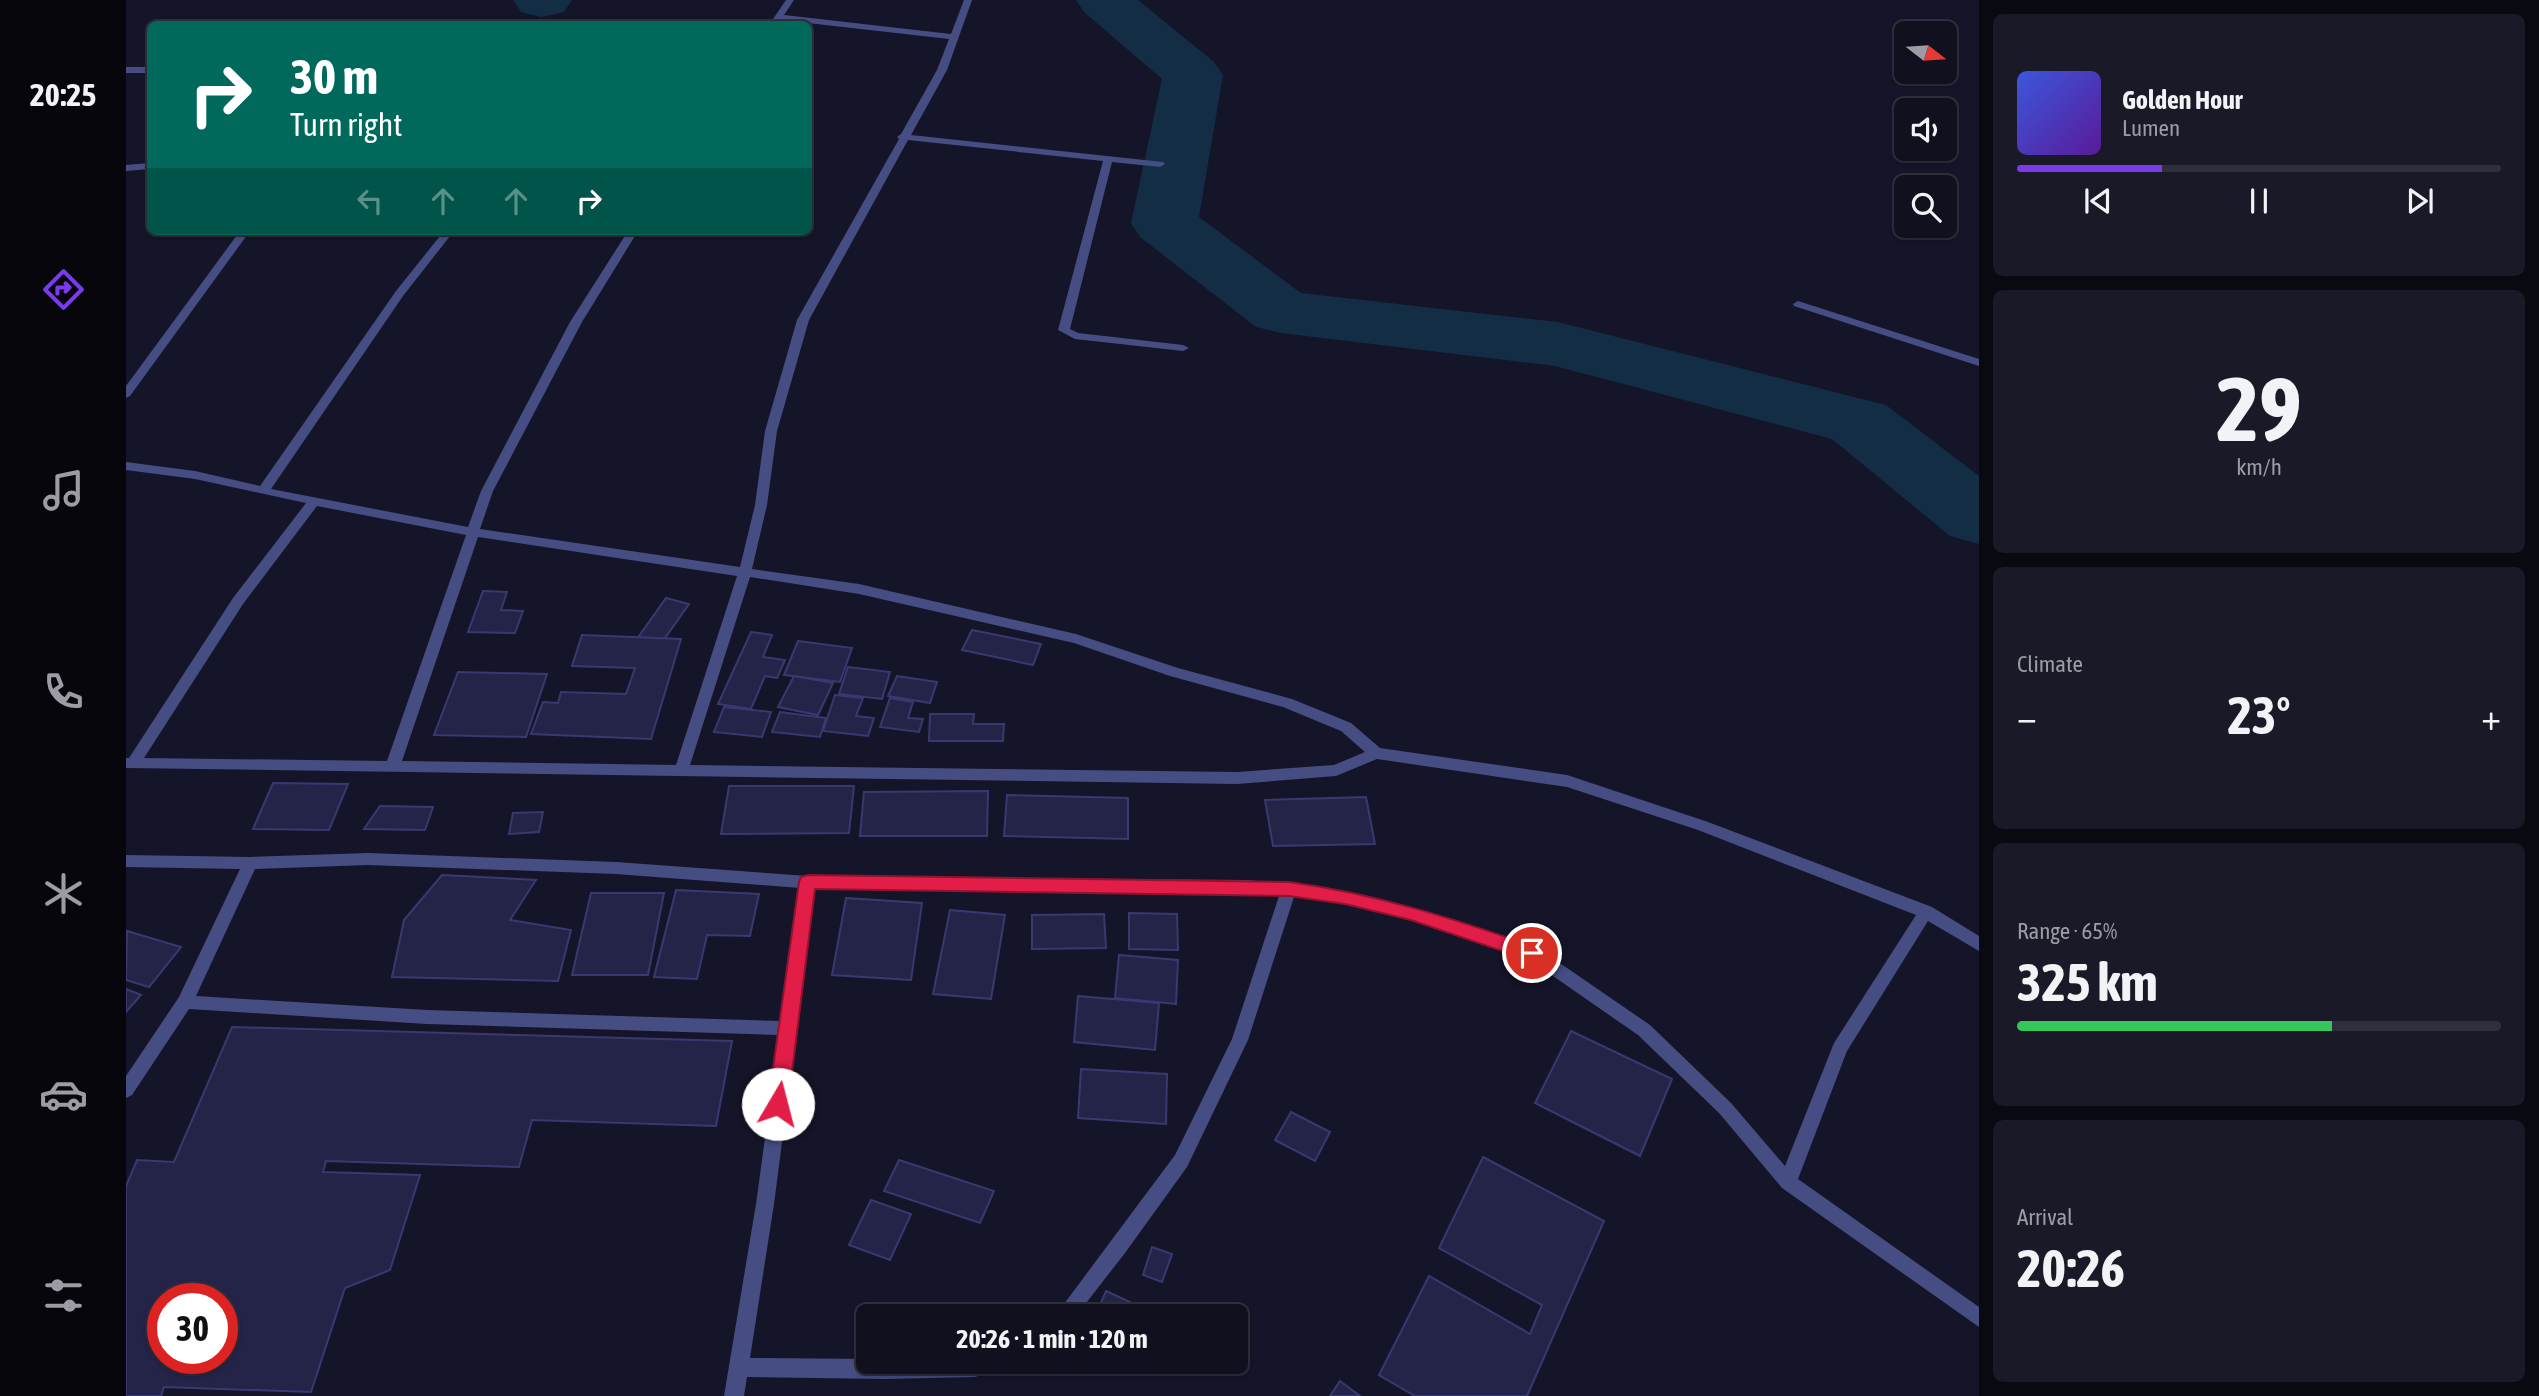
<!DOCTYPE html>
<html lang="en">
<head>
<meta charset="utf-8">
<style>
	body { margin:0; font-family:"Asap Condensed",sans-serif; background:#191928; color:#f1f3f6; height:100vh; display:flex; flex-direction:column; font-size:26px; white-space:nowrap }
	* { box-sizing:border-box; margin:0 }
	p { font-size:23px; color:#9c9da4 }
	.icon { flex:none; width:38px; height:38px; fill:none; stroke:currentColor; stroke-width:2; stroke-linecap:round; stroke-linejoin:round }
	.map { position:relative; flex:1; overflow:hidden }
	.panel { display:flex; flex-direction:column; gap:14px; padding:14px; background:#090911; width:560px }
	.panel>* { flex:none }
	.hud { position:absolute; left:21px; top:21px; width:665px; height:214px; border-radius:10px; box-shadow:0 2px 5px #0004,0 0 0 2px #30303d; background:#00695c; color:#fff; overflow:hidden }
	.needle { width:46px; rotate:107deg }
	.controls { position:absolute; left:1768px; top:21px; display:grid; gap:14px }
	.controls a { display:grid; place-items:center; width:63px; height:63px; border-radius:10px; background:#10101f; box-shadow:0 2px 5px #0004,0 0 0 2px #30303d; font-size:35px }
	.speed { position:absolute; left:21px; top:1283px; display:flex; gap:14px; font-size:35px; font-weight:700; text-align:center }
	.speed>* { display:grid; place-content:center; width:91px; height:91px; border-radius:50%; background:#10101f; box-shadow:0 2px 5px #0004,0 0 0 2px #30303d; line-height:1 }
	.speed .limit { border:10px solid #d22; background:#fff; color:#111 }
	.pin { position:absolute; display:grid; place-items:center; width:60px; height:60px; color:#fff; margin:-30px; border:4px solid #fff; border-radius:50%; box-shadow:0 2px 7px #0007 }
	.me { position:absolute; width:77px; margin:-38px; rotate:8deg; stroke-linejoin:round; filter:drop-shadow(0 0 5px #0008) }
	.turn { display:flex; align-items:center; gap:24px; height:147px; padding:0 28px; font-size:32px }
	.turn .icon { width:91px; height:91px; stroke-width:2.5 }
	.turn b { display:block; font-size:49px; line-height:60px }
	.lanes { display:flex; align-items:center; height:66px; padding:0 28px; background:#0003; justify-content:center; gap:35px; direction:ltr }
	.lanes .off { opacity:.35 }
	.big { font-size:52px; font-weight:700; line-height:1.1 }
	.panel .card { flex:1; display:flex; flex-direction:column; justify-content:center; gap:10px; min-width:0; padding:0 24px; border-radius:10px; background:#191928 }
	.panel .dial { align-items:center; gap:0 }
	.dial b { font-size:91px; line-height:1 }
	.song { display:flex; align-items:center; gap:21px }
	.cover { width:84px; height:84px; border-radius:10px; background:linear-gradient(135deg,hsl(230 70% 55%),hsl(270 70% 35%)) }
	.played { height:7px; border-radius:4px; background:linear-gradient(90deg,#7c3aed 30%,#30303d 30%) }
	.keys { display:flex; justify-content:space-around; direction:ltr }
	.heat { display:flex; justify-content:space-between; align-items:center; font-size:38px; direction:ltr }
	.charge { height:10px; border-radius:5px; background:linear-gradient(90deg,#34c759 65%,#30303d 0) }
	.trip { position:absolute; left:730px; top:1304px; width:392px; height:70px; border-radius:10px; background:#10101f; box-shadow:0 2px 5px #0004,0 0 0 2px #30303d; font-weight:700; line-height:70px; text-align:center }
	main { display:flex; flex:1; min-height:0 }
	.dock { display:flex; flex-direction:column; width:126px; justify-content:space-around; align-items:center; background:#06060c; color:#9c9da4 }
	.dock .icon { width:49px; height:49px }
	.dock .on { color:#7c3aed }
	.dock b { font-size:32px; color:#f1f3f6 }
	.map>svg:first-child { display:block }
	.lines { fill:none; stroke-linecap:round; stroke-linejoin:round }
	.river { fill:#132d44; fill-rule:evenodd }
	.building { fill:#242348; stroke:#3a3871; stroke-width:2; fill-rule:evenodd }
	.street { fill:#464d82; fill-rule:evenodd }
	.route { fill:#e11d48; stroke:#92132f; stroke-width:2 }
</style>
</head>
<body>
<main>
<nav class="dock">
<b>20:25</b>
<svg class="icon on" aria-label="directions" viewBox="0 0 24 24"><path d="M12 3l9 9-9 9-9-9zM9 14v-3h6M13 9l2 2-2 2"/></svg>
<svg class="icon" aria-label="music" viewBox="0 0 24 24"><path d="M9 18V5l10-2v13"/><circle cx="6" cy="18" r="3"/><circle cx="16" cy="16" r="3"/></svg>
<svg class="icon" aria-label="phone" viewBox="0 0 24 24"><path d="M5 4h4l2 5-3 2q2 4 5 5l2-3 5 2v4C11 20 4 13 5 4z"/></svg>
<svg class="icon" aria-label="climate" viewBox="0 0 24 24"><path d="M12 3v18M4 7l16 10M4 17L20 7"/></svg>
<svg class="icon" aria-label="car" viewBox="0 0 24 24"><path d="M5 17H2v-5l4-1 3-4h7l3 4 3 1v5h-3M9 17h6M6 11h13"/><circle cx="7" cy="17" r="2"/><circle cx="17" cy="17" r="2"/></svg>
<svg class="icon" aria-label="filters" viewBox="0 0 24 24"><path d="M4 7h16M4 17h16"/><circle cx="9" cy="7" r="2"/><circle cx="15" cy="17" r="2"/></svg>
</nav>
<div class="map">
<svg width="1853" height="1396" viewBox="0 0 1853 1396">
	<rect width="100%" height="100%" fill="#151529"/>
	<g class="lines">
		<!-- river -->
		<g class="river">
			<polygon points="387,0 446,0 438,12 415,17 395,12"/>
			<polygon points="950,0 1012,0 1088,62 1097,75 1073,217 1175,293 1432,322 1760,405 1853,476 1853,544 1824,536 1706,439 1429,366 1155,333 1130,327 1014,237 1005,223 1036,79 958,12"/>
		</g>
	</g>
	<!-- building -->
	<g class="building">
		<polygon points="357,591 381,592 375,610 397,611 389,633 342,632"/>
		<polygon points="540,598 563,604 534,645 511,639"/>
		<polygon points="846,630 915,644 907,665 836,650"/>
		<polygon points="625,632 646,635 637,657 659,660 651,678 639,676 625,709 592,704"/>
		<polygon points="456,635 555,639 525,739 405,734 417,702 432,703 435,692 500,694 509,668 446,666"/>
		<polygon points="672,641 726,648 714,682 658,675"/>
		<polygon points="722,667 764,672 756,699 713,694"/>
		<polygon points="332,672 421,674 400,737 308,735"/>
		<polygon points="668,676 707,683 692,715 652,707"/>
		<polygon points="771,676 811,682 804,703 762,696"/>
		<polygon points="709,695 737,698 730,716 748,718 742,736 697,731"/>
		<polygon points="764,698 787,702 782,718 797,719 793,732 754,727"/>
		<polygon points="598,707 645,712 636,737 588,732"/>
		<polygon points="654,712 700,718 694,737 646,732"/>
		<polygon points="804,714 848,714 847,724 878,724 877,741 803,741"/>
		<polygon points="147,783 222,784 203,830 127,829"/>
		<polygon points="603,786 728,786 723,833 595,834"/>
		<polygon points="862,791 861,836 734,836 738,792"/>
		<polygon points="881,795 1002,798 1002,839 878,836"/>
		<polygon points="1240,797 1249,844 1147,846 1139,800"/>
		<polygon points="254,806 307,807 299,830 238,829"/>
		<polygon points="417,812 413,832 383,834 387,813"/>
		<polygon points="316,875 410,880 384,920 445,930 432,981 266,977 278,920"/>
		<polygon points="550,890 633,894 624,936 581,935 571,979 528,977"/>
		<polygon points="465,893 538,893 522,975 446,975"/>
		<polygon points="720,898 796,903 785,980 706,975"/>
		<polygon points="824,910 879,915 865,999 807,994"/>
		<polygon points="1003,913 1051,914 1052,950 1003,949"/>
		<polygon points="978,914 980,948 906,949 906,915"/>
		<polygon points="1,931 55,947 23,987 0,980"/>
		<polygon points="993,955 1052,960 1050,1004 989,998"/>
		<polygon points="0,989 15,995 0,1012"/>
		<polygon points="952,996 1033,1003 1029,1050 948,1042"/>
		<path d="M106 1027 606 1041 590 1126 406 1120 393 1167 200 1161 197 1172 294 1175 264 1270 219 1288 185 1392 38 1387 35 1396H0V1186L11 1160 48 1162ZM37 1298H96V1358H37Z"/>
		<polygon points="1445,1031 1546,1079 1514,1156 1409,1103"/>
		<polygon points="955,1069 1041,1074 1040,1124 952,1118"/>
		<polygon points="1165,1112 1204,1132 1189,1161 1149,1140"/>
		<polygon points="1357,1157 1478,1221 1401,1396 1289,1396 1253,1375 1303,1276 1404,1334 1416,1305 1313,1248"/>
		<polygon points="773,1160 868,1191 854,1223 758,1191"/>
		<polygon points="745,1200 785,1214 764,1260 723,1245"/>
		<polygon points="1026,1247 1046,1254 1036,1282 1017,1275"/>
		<polygon points="980,1291 1034,1316 969,1316"/>
		<polygon points="970,1362 998,1362 994,1373"/>
		<polygon points="1214,1381 1234,1396 1204,1396"/>
	</g>
	<g class="lines">
		<!-- street -->
		<g class="street">
			<path d="M660 0H668L658 15 825 34 838 0H846L821 70 785 135 1037 162 1039 164 1034 167 986 162 944 329 952 333 1057 345 1063 348 1057 351 949 339 932 330 977 161 782 140 683 320 651 431 641 505 626 569 733 584 950 634 1052 668 1166 699 1225 723 1254 748 1441 775 1582 822 1806 907 1853 936V951L1802 921 1721 1051 1672 1179 1853 1307V1327L1656 1188 1593 1113 1512 1035 1401 958 1285 919 1219 903 1168 897 1122 1040 1061 1167 999 1253 950 1316H929L1049 1155 1106 1039 1153 896 1122 892 689 888 648 1204 624 1358 742 1359V1362H874L872 1369 849 1377 759 1379 621 1377 618 1396H598L630 1204 653 1035 301 1024 63 1009 6 1095 0 1098V1076L53 997 114 869 0 867V855L124 857 242 853 490 862 682 876 1122 880 1219 891 1285 907 1412 948 1524 1025 1605 1103 1659 1166 1708 1043 1790 915 1572 830 1441 787 1251 759 1210 776 1111 784 0 768V758H3L107 598 180 503 69 479 0 470V462L69 471 134 486 270 291 318 231H328L277 296 145 489 342 527 355 491 444 322 502 231H512L456 322 367 491 354 529 614 567 629 505 639 431 671 320 773 139 771 137 775 134 811 70 823 39 655 20 652 24H646L645 22ZM191 506 340 535 261 761 18 758 117 604ZM352 537 611 576 550 765 276 761ZM624 577 733 594 948 643 1044 676 1157 707 1215 731 1239 752 1208 765 1111 772 564 765ZM242 865 490 874 674 888 655 1021 301 1010 70 996 129 869Z"/>
			<rect x="0" y="67" width="24" height="6"/>
			<polygon points="24,163 24,169 0,171 0,165"/>
			<polygon points="114,231 124,231 4,396 0,398 0,386"/>
			<polygon points="1672,301 1853,359 1853,366 1668,306 1667,304"/>
		</g>
	</g>
	<!-- route -->
	<path class="route" d="M682 875 1163 882C1251 894 1329 919 1412 948L1415 953 1412 959 1406 961 1285 920 1219 904 1163 896 689 889 662 1104 659 1110 652 1112 645 1110 642 1104 673 882 675 877Z"/>
</svg>
<div class="controls">
<a><svg class="needle" viewBox="-14 -14 28 28"><path d="M0-13l5 13h-10z" fill="#e53935"/><path d="M0 13l5-13h-10z" fill="#9c9da4"/></svg></a>
<a><svg class="icon" aria-label="sound" viewBox="0 0 24 24"><path d="M4 9h4l5-4v14l-5-4H4zM17 9q2 3 0 6"/></svg></a>
<a><svg class="icon" aria-label="search" viewBox="0 0 24 24"><circle cx="10" cy="10" r="6"/><path d="M15 15l6 6"/></svg></a>
</div>
<div class="speed"><div class="limit">30</div></div>
<div class="pin" style="left:1406px;top:953px;background:#d93025"><svg class="icon" aria-label="arrive" viewBox="0 0 24 24"><path d="M6 21V4h12l-3 4 3 4H6"/></svg></div>
<svg class="me" style="left:652px;top:1104px" viewBox="-20 -20 40 40"><circle r="19" fill="#fff"/><path d="M0-13L10 11 0 6-10 11z" fill="#e11d48"/></svg>
<div class="trip">20:26 · 1 min · 120 m</div>
<div class="hud">
<div class="turn"><svg class="icon" aria-label="right" viewBox="0 0 24 24"><path d="M7 20v-9h11M14 6l5 5-5 5"/></svg><div><b>30 m</b>Turn right</div></div>
<div class="lanes"><svg class="icon off" aria-label="left" viewBox="0 0 24 24"><path d="M17 20v-9H6M10 6l-5 5 5 5"/></svg><svg class="icon off" aria-label="ahead" viewBox="0 0 24 24"><path d="M12 20V5M6 11l6-6 6 6"/></svg><svg class="icon off" aria-label="ahead" viewBox="0 0 24 24"><path d="M12 20V5M6 11l6-6 6 6"/></svg><svg class="icon" aria-label="right" viewBox="0 0 24 24"><path d="M7 20v-9h11M14 6l5 5-5 5"/></svg></div>
</div>
</div>
<section class="panel">
<div class="card">
<div class="song"><i class="cover"></i><div><b>Golden Hour</b><p>Lumen</p></div></div>
<div class="played"></div>
<div class="keys"><svg class="icon" aria-label="previous" viewBox="0 0 24 24"><path d="M18 5L8 12l10 7zM5 5v14"/></svg><svg class="icon" aria-label="pause" viewBox="0 0 24 24"><path d="M8 5v14M16 5v14"/></svg><svg class="icon" aria-label="next" viewBox="0 0 24 24"><path d="M6 5l10 7-10 7zM19 5v14"/></svg></div>
</div>
<div class="card dial"><b>29</b><p>km/h</p></div>
<div class="card"><p>Climate</p>
<div class="heat"><a>−</a><b class="big">23°</b><a>+</a></div>
</div>
<div class="card"><p>Range · 65%</p><b class="big">325 km</b><div class="charge"></div></div>
<div class="card"><p>Arrival</p><b class="big">20:26</b></div>
</section>
</main>
</body>
</html>
